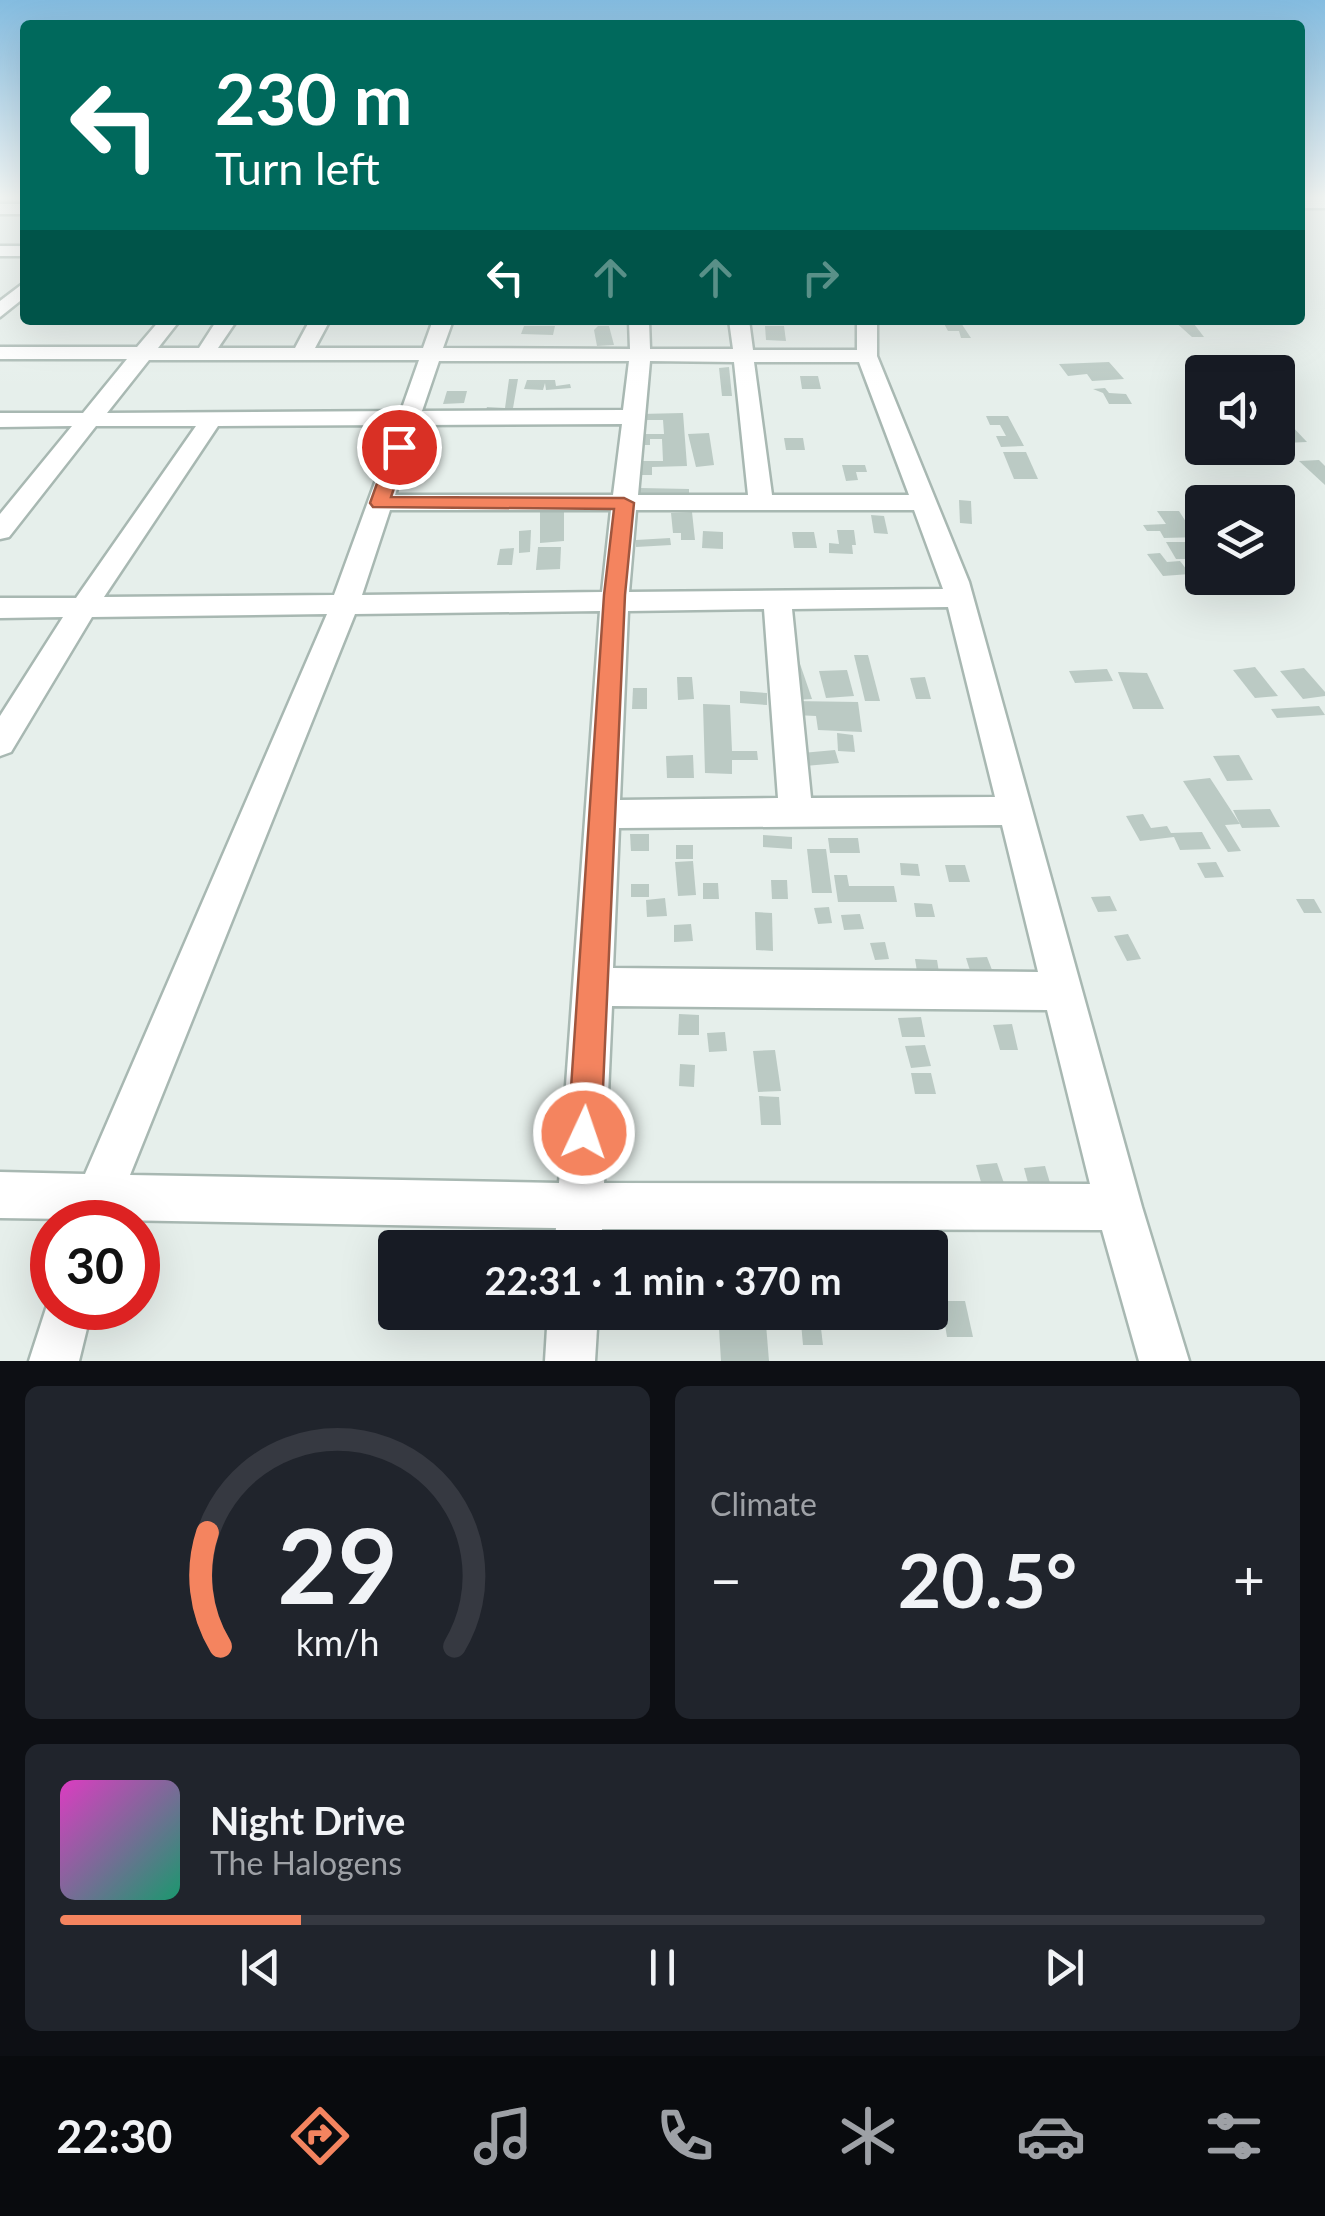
<!DOCTYPE html>
<html lang="en">
<head>
<meta charset="utf-8">
<style>
	body { margin:0; font-family:Lato,sans-serif; background:#20242c; color:#f1f3f6; height:100vh; display:flex; flex-direction:column; font-size:38px; white-space:nowrap }
	* { box-sizing:border-box; margin:0 }
	p { font-size:32px; color:#9ea1a6 }
	.icon { flex:none; width:55px; height:55px; fill:none; stroke:currentColor; stroke-width:2; stroke-linecap:round; stroke-linejoin:round }
	.map { position:relative; height:1361px; overflow:hidden }
	.panel { display:flex; flex-direction:column; gap:25px; padding:25px; background:#0d0f14; flex:1 }
	.panel>* { flex:none }
	.hud { position:absolute; left:20px; top:20px; width:1285px; height:305px; border-radius:10px; box-shadow:0 10px 40px #0002; background:#00695c; color:#fff; overflow:hidden }
	.buttons { position:absolute; left:1185px; top:355px; display:grid; gap:20px }
	.buttons a { display:grid; place-items:center; width:110px; height:110px; border-radius:10px; background:#171b24; box-shadow:0 10px 40px #0002; font-size:50px }
	.speed { position:absolute; left:30px; top:1200px; display:flex; gap:20px; font-size:50px; font-weight:700; text-align:center }
	.speed>* { display:grid; place-content:center; width:130px; height:130px; border-radius:50%; background:#171b24; box-shadow:0 10px 40px #0002; line-height:1 }
	.speed .limit { border:15px solid #d22; background:#fff; color:#111 }
	.pin { position:absolute; display:grid; place-items:center; width:85px; height:85px; color:#fff; margin:-42px; border:5px solid #fff; border-radius:50%; box-shadow:0 2px 10px #0007 }
	.me { position:absolute; width:110px; margin:-55px; rotate:3deg; stroke-linejoin:round; filter:drop-shadow(0 0 8px #0008) }
	.turn { display:flex; align-items:center; gap:35px; height:210px; padding:0 30px; font-size:45px }
	.turn .icon { width:130px; height:130px; stroke-width:2.5 }
	.turn b { display:block; font-size:70px; line-height:85px }
	.lanes { display:flex; align-items:center; height:95px; padding:0 30px; background:#0003; justify-content:center; gap:50px; direction:ltr }
	.lanes .off { opacity:.35 }
	.big { font-size:75px; font-weight:700; line-height:1.1 }
	.panel .widget { flex:1; display:flex; flex-direction:column; justify-content:center; gap:15px; min-width:0; padding:0 35px; border-radius:15px; background:#20242c }
	.panel .dial { align-items:center; gap:0 }
	.dial svg { height:260px; overflow:visible; fill:none; stroke:#363941; stroke-width:7; stroke-linecap:round; text-anchor:middle }
	.dial text { fill:#f1f3f6; stroke:none }
	.song { display:flex; align-items:center; gap:30px }
	.cover { width:120px; height:120px; border-radius:15px; background:linear-gradient(135deg,hsl(310 70% 55%),hsl(160 70% 35%)) }
	.played { height:10px; border-radius:5px; background:linear-gradient(90deg,#f4845f 20%,#363941 20%) }
	.keys { display:flex; justify-content:space-around; direction:ltr }
	.heat { display:flex; justify-content:space-between; align-items:center; font-size:55px; direction:ltr }
	.panel .tiles { flex:1; display:grid; gap:25px; grid-template-columns:1fr 1fr }
	.widget:last-child { grid-column:span 2 }
	.trip { position:absolute; left:378px; top:1230px; width:570px; height:100px; border-radius:10px; background:#171b24; box-shadow:0 10px 40px #0002; font-weight:700; line-height:100px; text-align:center }
	.tab-bar { display:flex; height:160px; justify-content:space-around; align-items:center; background:#090b0e; color:#9ea1a6 }
	.tab-bar .icon { width:70px; height:70px }
	.tab-bar .selected { color:#f4845f }
	.tab-bar b { font-size:45px; color:#f1f3f6 }
	.map>svg:first-child { display:block }
	.building { fill:#bbcac4 }
	.lines { fill:none; stroke-linecap:round; stroke-linejoin:round }
	.minor-casing { stroke:#a8b8b2; stroke-width:5 }
	.minor { fill:#fff; fill-rule:evenodd }
	.route { fill:#f4845f; stroke:#9f563e; stroke-width:2.5 }
</style>
</head>
<body>
<div class="map">
<svg width="1325" height="1361" viewBox="0 0 1325 1361">
	<rect width="100%" height="100%" fill="#e6efeb"/>
	<!-- building -->
	<g class="building">
		<polygon points="942,320 959,320 971,338 961,338 959,331 948,331"/>
		<polygon points="1173,320 1191,320 1204,337 1192,337"/>
		<polygon points="524,326 555,326 553,335 521,334"/>
		<polygon points="598,326 609,326 614,345 597,346 594,330"/>
		<polygon points="765,326 784,326 786,341 766,340"/>
		<polygon points="1109,362 1124,379 1092,381 1087,374 1068,376 1059,364"/>
		<polygon points="729,367 732,396 722,396 719,368"/>
		<polygon points="800,376 818,376 821,389 802,389"/>
		<polygon points="509,379 518,379 512,414 485,412 487,407 505,408"/>
		<polygon points="527,380 555,380 556,386 570,384 571,388 546,390 545,383 543,390 524,389"/>
		<polygon points="1105,388 1109,393 1126,394 1132,404 1109,404 1103,393 1093,389"/>
		<polygon points="447,391 467,391 464,403 443,404"/>
		<polygon points="683,413 687,466 652,467 652,475 639,475 639,461 663,461 662,439 650,439 650,445 639,445 639,434 664,434 663,420 640,420 640,414"/>
		<polygon points="986,416 1008,416 1024,446 1001,447 996,436 1006,436 1000,425 990,425"/>
		<polygon points="1278,423 1289,423 1307,442 1284,443 1278,435"/>
		<polygon points="709,433 714,465 696,467 688,434"/>
		<polygon points="784,438 803,438 805,450 786,450"/>
		<polygon points="1003,452 1026,452 1038,479 1014,479"/>
		<polygon points="1319,460 1325,466 1325,485 1299,461"/>
		<polygon points="842,465 865,465 867,472 856,472 858,480 846,481"/>
		<polygon points="640,488 689,489 689,496 640,496"/>
		<polygon points="959,500 971,501 972,524 960,523"/>
		<polygon points="564,511 564,541 540,543 540,512"/>
		<polygon points="1157,511 1179,511 1188,525 1198,524 1202,537 1164,538 1160,531 1147,531 1143,525 1166,524"/>
		<polygon points="692,512 695,540 681,540 681,533 673,533 671,513"/>
		<polygon points="871,515 884,516 888,534 874,533"/>
		<polygon points="531,530 530,552 519,553 519,531"/>
		<polygon points="837,530 854,530 856,545 852,545 853,554 829,553 829,543 839,544"/>
		<polygon points="703,531 723,532 723,549 702,548"/>
		<polygon points="792,532 814,532 817,548 794,548"/>
		<polygon points="670,538 671,545 636,547 636,540"/>
		<polygon points="1166,542 1191,542 1201,559 1176,559"/>
		<polygon points="538,547 561,547 560,569 536,570"/>
		<polygon points="514,548 512,565 497,565 500,549"/>
		<polygon points="1160,553 1167,562 1180,561 1190,574 1163,576 1147,554"/>
		<polygon points="854,655 868,655 880,701 865,701"/>
		<polygon points="799,661 812,699 795,700 783,663"/>
		<polygon points="1255,667 1278,696 1255,698 1233,670"/>
		<polygon points="1304,668 1325,692 1325,696 1303,699 1280,671"/>
		<polygon points="1107,669 1113,681 1075,683 1069,671"/>
		<polygon points="847,670 854,696 826,698 819,671"/>
		<polygon points="1118,672 1147,673 1164,709 1133,709"/>
		<polygon points="677,677 692,677 694,699 678,700"/>
		<polygon points="925,677 931,699 916,699 910,678"/>
		<polygon points="633,688 647,688 647,709 632,709"/>
		<polygon points="740,691 767,693 767,705 740,703"/>
		<polygon points="793,701 858,702 862,732 818,730 816,716 795,715"/>
		<polygon points="703,704 730,705 732,751 757,751 758,760 732,760 732,774 705,773"/>
		<polygon points="1319,706 1325,715 1277,718 1271,709"/>
		<polygon points="837,733 853,735 855,752 838,751"/>
		<polygon points="835,750 839,763 805,766 802,753"/>
		<polygon points="693,755 694,778 667,778 666,756"/>
		<polygon points="1239,755 1253,780 1227,781 1213,756"/>
		<polygon points="1210,778 1240,824 1225,825 1241,851 1228,852 1183,781"/>
		<polygon points="1270,809 1280,827 1242,828 1233,810"/>
		<polygon points="1143,814 1151,828 1167,826 1171,833 1202,832 1211,849 1180,850 1174,837 1140,841 1126,816"/>
		<polygon points="630,834 649,834 649,851 631,851"/>
		<polygon points="763,835 792,837 792,849 763,847"/>
		<polygon points="828,838 858,838 860,853 830,853"/>
		<rect x="676" y="845" width="17" height="14"/>
		<polygon points="807,849 826,849 832,893 812,893"/>
		<polygon points="693,861 696,895 678,896 675,862"/>
		<polygon points="1216,862 1224,877 1205,878 1197,863"/>
		<polygon points="900,863 918,864 920,876 901,875"/>
		<polygon points="945,865 965,865 970,882 949,882"/>
		<polygon points="834,875 847,875 849,886 894,886 897,902 838,902"/>
		<polygon points="771,880 787,880 788,899 772,899"/>
		<polygon points="703,883 718,883 719,899 703,899"/>
		<rect x="631" y="884" width="18" height="13"/>
		<polygon points="1110,896 1117,911 1098,912 1091,897"/>
		<polygon points="665,898 667,916 647,917 646,900"/>
		<polygon points="1296,899 1314,899 1322,913 1304,913"/>
		<polygon points="914,903 932,904 935,917 916,917"/>
		<polygon points="829,907 832,923 818,924 814,908"/>
		<polygon points="755,912 772,913 773,951 756,950"/>
		<polygon points="860,914 864,929 844,930 841,915"/>
		<polygon points="691,924 693,941 674,942 674,925"/>
		<polygon points="1128,934 1141,959 1127,961 1114,936"/>
		<polygon points="885,942 889,959 875,960 870,943"/>
		<polygon points="987,957 994,975 972,977 966,958"/>
		<polygon points="915,959 937,960 940,979 918,978"/>
		<polygon points="679,1014 699,1015 699,1035 678,1035"/>
		<polygon points="921,1017 925,1037 902,1037 898,1018"/>
		<polygon points="1012,1024 1018,1050 1000,1050 993,1025"/>
		<polygon points="725,1032 727,1051 709,1052 707,1033"/>
		<polygon points="925,1045 931,1066 911,1068 905,1046"/>
		<polygon points="775,1050 781,1091 758,1092 753,1051"/>
		<polygon points="680,1064 695,1065 694,1087 679,1086"/>
		<polygon points="911,1073 931,1073 936,1094 915,1094"/>
		<polygon points="759,1096 779,1097 781,1125 761,1125"/>
		<polygon points="997,1163 1006,1189 984,1192 976,1165"/>
		<polygon points="1045,1166 1053,1193 1031,1194 1024,1168"/>
		<polygon points="941,1301 965,1301 973,1337 947,1337"/>
		<polygon points="718,1312 765,1312 769,1361 721,1361"/>
		<polygon points="800,1312 819,1312 823,1345 803,1345"/>
	</g>
	<g class="lines">
		<!-- minor casing -->
		<g class="minor-casing">
			<g id="minor">
				<rect x="1300" y="198" width="25" height="10"/>
				<rect x="0" y="204" width="25" height="10"/>
				<rect x="0" y="246" width="25" height="10"/>
				<polygon points="25,282 25,297 0,317 0,301"/>
				<path d="M160 320H180L158 348H199L217 320H237L218 348H295L310 320H330L315 348H423L433 320H453L443 348 630 349 629 320H649L650 349H733L729 320H749L753 350H857V320H877V356L969 582 1142 1207 1189 1361H1139L1102 1230 602 1229V1248H554L556 1228 115 1220 68 1222 69 1219 0 1218V1172L85 1174 327 614 92 617 11 752 0 756V716L63 617 0 618V598H76L196 426H96L9 537 0 539V514L72 426 0 427V413H83L127 359H0V347H137ZM149 360H419L401 411 107 413ZM439 361H629L623 410 422 411ZM650 361 734 362 748 495H638ZM754 362H859L909 495H772ZM622 424 613 495H395L418 425ZM396 425 334 595 104 597 218 426ZM390 510H611L602 592 362 595ZM636 510H914L943 589 629 592ZM948 607 995 797 811 798 792 609ZM764 609 778 798 620 800 628 611ZM600 611 559 1183 130 1175 355 614ZM1002 825 1038 972 613 968 619 828ZM612 1006 1047 1010 1090 1184 604 1183Z"/>
				<polygon points="52,1290 52,1308 92,1308 79,1361 29,1361"/>
				<polygon points="548,1312 598,1312 595,1361 545,1361"/>
			</g>
		</g>
		<!-- minor -->
		<use href="#minor" class="minor"/>
	</g>
	<!-- sky -->
	<linearGradient id="sky" x2="0" y2="1"><stop stop-color="#84bce0"/><stop offset="0.51" stop-color="#f4f8f6"/><stop offset="1" stop-color="#f4f8f6" stop-opacity="0"/></linearGradient>
	<rect width="1325" height="387" fill="url(#sky)"/>
	<!-- route -->
	<polygon class="route" points="399,442 408,447 391,497 624,498 634,503 625,595 601,1133 596,1145 584,1150 573,1145 568,1133 604,595 614,509 373,507 370,503 390,447"/>
</svg>
<div class="buttons">
<a><svg class="icon" aria-label="sound" viewBox="0 0 24 24"><path d="M4 9h4l5-4v14l-5-4H4zM17 9q2 3 0 6"/></svg></a>
<a><svg class="icon" aria-label="layers" viewBox="0 0 24 24"><path d="M12 4l9 5-9 5-9-5zM3 14l9 5 9-5"/></svg></a>
</div>
<div class="speed"><div class="limit">30</div></div>
<div class="pin" style="left:399px;top:447px;background:#d93025"><svg class="icon" aria-label="arrive" viewBox="0 0 24 24"><path d="M6 21V4h12l-3 4 3 4H6"/></svg></div>
<svg class="me" style="left:584px;top:1133px" viewBox="-20 -20 40 40"><circle r="17" fill="#f4845f" stroke="#fff" stroke-width="3"/><path d="M0-11L8 9 0 5-8 9z" fill="#fff"/></svg>
<div class="trip">22:31 · 1 min · 370 m</div>
<div class="hud">
<div class="turn"><svg class="icon" aria-label="left" viewBox="0 0 24 24"><path d="M17 20v-9H6M10 6l-5 5 5 5"/></svg><div><b>230 m</b>Turn left</div></div>
<div class="lanes"><svg class="icon" aria-label="left" viewBox="0 0 24 24"><path d="M17 20v-9H6M10 6l-5 5 5 5"/></svg><svg class="icon off" aria-label="ahead" viewBox="0 0 24 24"><path d="M12 20V5M6 11l6-6 6 6"/></svg><svg class="icon off" aria-label="ahead" viewBox="0 0 24 24"><path d="M12 20V5M6 11l6-6 6 6"/></svg><svg class="icon off" aria-label="right" viewBox="0 0 24 24"><path d="M7 20v-9h11M14 6l5 5-5 5"/></svg></div>
</div>
</div>
<section class="panel">
<div class="tiles">
<div class="widget dial"><svg viewBox="0 0 100 80">
<path d="M14 69A42 42 0 1 1 86 69"/>
<path d="M14 69A42 42 0 0 1 10 34" stroke="#f4845f"/>
<text x="50" y="56" font-size="32" font-weight="700">29</text>
<text x="50" y="72" font-size="11">km/h</text>
</svg></div>
<div class="widget"><p>Climate</p>
<div class="heat"><a>−</a><b class="big">20.5°</b><a>+</a></div>
</div>
<div class="widget">
<div class="song"><i class="cover"></i><div><b>Night Drive</b><p>The Halogens</p></div></div>
<div class="played"></div>
<div class="keys"><svg class="icon" aria-label="previous" viewBox="0 0 24 24"><path d="M18 5L8 12l10 7zM5 5v14"/></svg><svg class="icon" aria-label="pause" viewBox="0 0 24 24"><path d="M8 5v14M16 5v14"/></svg><svg class="icon" aria-label="next" viewBox="0 0 24 24"><path d="M6 5l10 7-10 7zM19 5v14"/></svg></div>
</div>
</div>
</section>
<nav class="tab-bar">
<b>22:30</b>
<svg class="icon selected" aria-label="directions" viewBox="0 0 24 24"><path d="M12 3l9 9-9 9-9-9zM9 14v-3h6M13 9l2 2-2 2"/></svg>
<svg class="icon" aria-label="music" viewBox="0 0 24 24"><path d="M9 18V5l10-2v13"/><circle cx="6" cy="18" r="3"/><circle cx="16" cy="16" r="3"/></svg>
<svg class="icon" aria-label="phone" viewBox="0 0 24 24"><path d="M5 4h4l2 5-3 2q2 4 5 5l2-3 5 2v4C11 20 4 13 5 4z"/></svg>
<svg class="icon" aria-label="climate" viewBox="0 0 24 24"><path d="M12 3v18M4 7l16 10M4 17L20 7"/></svg>
<svg class="icon" aria-label="car" viewBox="0 0 24 24"><path d="M5 17H2v-5l4-1 3-4h7l3 4 3 1v5h-3M9 17h6M6 11h13"/><circle cx="7" cy="17" r="2"/><circle cx="17" cy="17" r="2"/></svg>
<svg class="icon" aria-label="filters" viewBox="0 0 24 24"><path d="M4 7h16M4 17h16"/><circle cx="9" cy="7" r="2"/><circle cx="15" cy="17" r="2"/></svg>
</nav>
</body>
</html>
